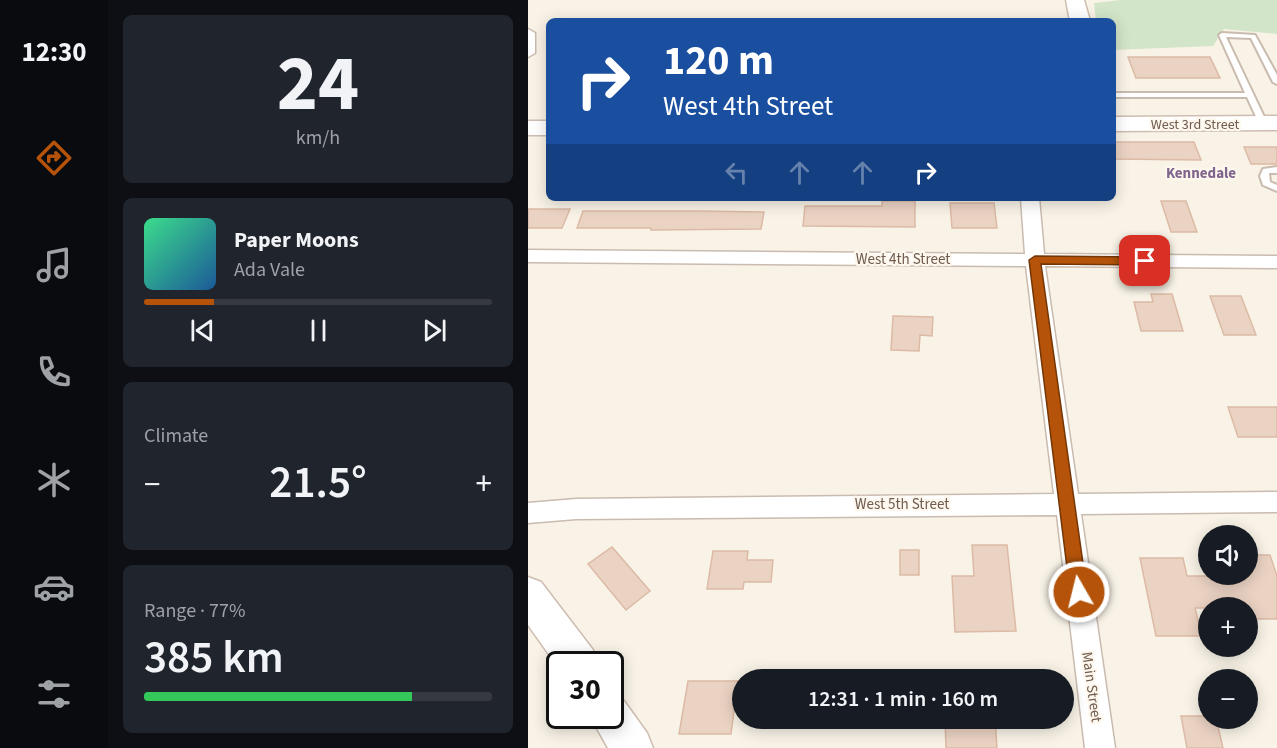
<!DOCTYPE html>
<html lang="en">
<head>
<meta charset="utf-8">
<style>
	body { margin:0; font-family:"Source Sans 3",sans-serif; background:#20242c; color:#f1f3f6; height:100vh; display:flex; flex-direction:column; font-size:22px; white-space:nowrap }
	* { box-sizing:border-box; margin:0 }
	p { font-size:20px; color:#9ea1a6 }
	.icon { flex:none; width:33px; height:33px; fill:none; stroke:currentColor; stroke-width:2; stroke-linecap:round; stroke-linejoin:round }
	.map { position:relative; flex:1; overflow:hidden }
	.panel { display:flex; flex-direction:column; gap:15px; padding:15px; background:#0d0f14; width:420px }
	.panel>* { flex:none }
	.guide { position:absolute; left:18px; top:18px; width:570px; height:183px; border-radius:9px; box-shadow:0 3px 15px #0003; background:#1a4fa0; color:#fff; overflow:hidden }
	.buttons { position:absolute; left:670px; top:525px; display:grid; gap:12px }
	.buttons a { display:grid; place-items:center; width:60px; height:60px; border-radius:50%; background:#171b24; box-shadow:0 3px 15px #0003; font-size:30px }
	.speed { position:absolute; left:18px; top:651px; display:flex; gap:12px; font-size:30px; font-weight:700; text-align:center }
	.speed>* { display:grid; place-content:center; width:78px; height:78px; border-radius:50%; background:#171b24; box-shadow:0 3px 15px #0003; line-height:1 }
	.speed .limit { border:3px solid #111; border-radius:9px; background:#fff; color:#111 }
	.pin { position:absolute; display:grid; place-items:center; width:51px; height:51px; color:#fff; margin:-26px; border-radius:12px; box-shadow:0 3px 9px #0006 }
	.me { position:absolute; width:66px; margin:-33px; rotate:352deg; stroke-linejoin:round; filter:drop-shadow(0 0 4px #0008) }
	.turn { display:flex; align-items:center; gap:21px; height:126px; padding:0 18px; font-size:27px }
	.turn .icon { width:78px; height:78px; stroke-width:2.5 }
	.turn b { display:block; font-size:42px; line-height:51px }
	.lanes { display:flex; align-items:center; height:57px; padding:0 18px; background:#0003; justify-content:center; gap:30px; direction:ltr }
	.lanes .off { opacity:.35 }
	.big { font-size:45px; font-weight:600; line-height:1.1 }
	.panel .tile { flex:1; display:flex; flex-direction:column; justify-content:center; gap:9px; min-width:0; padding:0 21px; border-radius:9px; background:#20242c }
	.panel .dial { align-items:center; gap:0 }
	.dial b { font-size:78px; line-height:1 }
	.song { display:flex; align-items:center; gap:18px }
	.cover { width:72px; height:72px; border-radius:9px; background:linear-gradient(135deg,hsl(150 70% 55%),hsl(210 70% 35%)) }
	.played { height:6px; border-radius:3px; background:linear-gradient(90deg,#b45309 20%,#363941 20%) }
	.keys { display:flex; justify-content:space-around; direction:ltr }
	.heat { display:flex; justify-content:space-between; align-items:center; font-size:33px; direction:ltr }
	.charge { height:9px; border-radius:4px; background:linear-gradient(90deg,#34c759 77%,#363941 0) }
	.trip { position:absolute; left:204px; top:669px; width:342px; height:60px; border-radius:30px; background:#171b24; box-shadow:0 3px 15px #0003; font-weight:600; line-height:60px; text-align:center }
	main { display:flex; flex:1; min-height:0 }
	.tabs { display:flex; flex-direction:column; width:108px; justify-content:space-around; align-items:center; background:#090b0e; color:#9ea1a6 }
	.tabs .icon { width:42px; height:42px }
	.tabs .on { color:#b45309 }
	.tabs b { font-size:27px; color:#f1f3f6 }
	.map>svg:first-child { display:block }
	.green { fill:#d3e5c8 }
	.building { fill:#ebd3c3; stroke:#dcbaa5; stroke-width:1.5 }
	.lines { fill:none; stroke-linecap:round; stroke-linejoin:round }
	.lane-casing { stroke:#cabbaf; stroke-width:4 }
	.street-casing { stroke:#cabbaf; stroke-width:3 }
	.secondary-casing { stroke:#cebdb0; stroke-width:3 }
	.lane { fill:#fff; fill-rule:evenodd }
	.street { fill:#fff; fill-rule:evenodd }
	.secondary { fill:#fff; fill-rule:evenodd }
	.route { fill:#b45309; stroke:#753606; stroke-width:1.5 }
	.labels { text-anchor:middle; stroke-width:4.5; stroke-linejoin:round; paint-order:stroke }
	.far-street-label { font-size:14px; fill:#705b4f; stroke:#fdf7ed }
	.far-quarter-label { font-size:15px; font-weight:bold; fill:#80668c; stroke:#fdf7ed }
	.street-label { font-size:15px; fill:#705b4f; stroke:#fdf7ed }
</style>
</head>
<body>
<main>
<nav class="tabs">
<b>12:30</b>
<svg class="icon on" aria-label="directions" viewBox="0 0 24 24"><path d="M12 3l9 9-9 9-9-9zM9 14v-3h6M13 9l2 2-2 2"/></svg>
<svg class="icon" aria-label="music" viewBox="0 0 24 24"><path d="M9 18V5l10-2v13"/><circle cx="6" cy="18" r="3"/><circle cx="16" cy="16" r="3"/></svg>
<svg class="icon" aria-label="phone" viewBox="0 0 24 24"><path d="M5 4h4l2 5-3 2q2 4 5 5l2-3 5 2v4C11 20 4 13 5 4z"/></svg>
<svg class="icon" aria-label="climate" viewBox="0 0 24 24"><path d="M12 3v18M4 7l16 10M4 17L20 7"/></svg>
<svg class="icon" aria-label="car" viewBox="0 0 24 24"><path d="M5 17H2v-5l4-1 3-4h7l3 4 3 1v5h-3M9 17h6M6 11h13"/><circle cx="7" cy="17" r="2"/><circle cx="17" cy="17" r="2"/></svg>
<svg class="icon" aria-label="filters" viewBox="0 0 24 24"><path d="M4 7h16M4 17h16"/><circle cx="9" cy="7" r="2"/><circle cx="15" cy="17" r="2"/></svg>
</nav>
<section class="panel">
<div class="tile dial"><b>24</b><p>km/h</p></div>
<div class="tile">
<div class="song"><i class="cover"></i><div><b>Paper Moons</b><p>Ada Vale</p></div></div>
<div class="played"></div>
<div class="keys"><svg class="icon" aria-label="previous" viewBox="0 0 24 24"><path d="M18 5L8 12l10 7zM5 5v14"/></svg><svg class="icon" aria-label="pause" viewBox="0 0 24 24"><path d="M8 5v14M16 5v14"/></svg><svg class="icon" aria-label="next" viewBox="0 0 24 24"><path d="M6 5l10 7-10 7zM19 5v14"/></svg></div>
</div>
<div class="tile"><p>Climate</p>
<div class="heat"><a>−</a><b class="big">21.5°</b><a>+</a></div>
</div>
<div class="tile"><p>Range · 77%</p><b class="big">385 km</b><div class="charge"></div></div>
</section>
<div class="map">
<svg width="749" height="748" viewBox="0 0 749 748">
	<rect width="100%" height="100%" fill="#f9f3e7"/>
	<!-- green -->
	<polygon class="green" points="593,0 749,0 749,34 696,29 685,46 585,50 585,21 568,21 566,3"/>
	<!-- building -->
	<g class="building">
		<polygon points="600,57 682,57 692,78 608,78"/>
		<polygon points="585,142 666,142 673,160 585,159"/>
		<polygon points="716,147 749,147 749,164 723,164"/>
		<polygon points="354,201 387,201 387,227 275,226 277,206 354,206"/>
		<polygon points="633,201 658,201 669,232 643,232"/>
		<polygon points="422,203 466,203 469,228 424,228"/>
		<polygon points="0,209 42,209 34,228 0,228"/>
		<polygon points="55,211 173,211 236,212 233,229 123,230 123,228 49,228"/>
		<polygon points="623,294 644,294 655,331 613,331 606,302 625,302"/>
		<polygon points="682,296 713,296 728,335 696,335"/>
		<polygon points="365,316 405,317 404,336 392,335 391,351 363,350"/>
		<polygon points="700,407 749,407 749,437 710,437"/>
		<polygon points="444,545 479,545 488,631 427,632 424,576 446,576"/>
		<polygon points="84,547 122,591 98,610 60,564"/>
		<rect x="372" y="550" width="19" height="25"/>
		<polygon points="185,551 220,551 219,560 245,560 243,582 216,582 215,589 179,589"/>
		<polygon points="720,555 742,555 749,576 749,619 725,619 721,608 667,608 674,636 628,636 612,558 655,558 659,576 711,576 720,574"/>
		<polygon points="160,681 210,681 203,734 151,734"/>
		<polygon points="653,716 681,716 681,718 688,718 695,748 659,748"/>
		<polygon points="417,718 467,718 469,748 418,748"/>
	</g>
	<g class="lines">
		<!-- lane casing -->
		<g class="lane-casing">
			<g id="lane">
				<polygon points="694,33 727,35 749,75 749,84 745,82 723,38 698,37 739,123 738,125 732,125 731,123 719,97 585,97 585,93 717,93 691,35"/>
				<polygon points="749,167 749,173 741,173 742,182 749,185 749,191 735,185 732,176 735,169"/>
			</g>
		</g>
		<!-- street casing -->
		<g class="street-casing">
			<g id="street">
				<polygon points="0,29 7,33 7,53 0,57"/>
				<polygon points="493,198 511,198 516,254 749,256 749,268 517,266 550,494 749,492 749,512 553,514 587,748 557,748 529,515 48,519 0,523 0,503 48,499 526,494 498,266 0,262 0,250 497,254"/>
			</g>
		</g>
		<!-- secondary casing -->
		<g class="secondary-casing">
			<g id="secondary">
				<polygon points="538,0 556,0 562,21 542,21"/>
				<polygon points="749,116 749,130 585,131 585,117"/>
				<rect x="0" y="121" width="21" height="14"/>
				<polygon points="0,577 13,582 65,650 70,664 32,664 32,670 0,625"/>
				<polygon points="82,695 96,701 119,733 125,748 80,748 62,716 82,716"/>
			</g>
		</g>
		<!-- lane -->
		<use href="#lane" class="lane"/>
		<!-- street -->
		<use href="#street" class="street"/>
		<!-- secondary -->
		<use href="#secondary" class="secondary"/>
	</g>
	<!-- route -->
	<polygon class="route" points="507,256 617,257 623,261 617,265 513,264 559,592 557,598 551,600 545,598 542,592 501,260"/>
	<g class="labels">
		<!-- far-street labels -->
		<g class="far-street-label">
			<text x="667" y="129">West 3rd Street</text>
		</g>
		<!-- far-quarter labels -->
		<g class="far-quarter-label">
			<text x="673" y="178">Kennedale</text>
		</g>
		<!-- street labels -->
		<g class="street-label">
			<text x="375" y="264">West 4th Street</text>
			<text x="374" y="509">West 5th Street</text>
			<text transform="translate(564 687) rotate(82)" y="5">Main Street</text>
		</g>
	</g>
</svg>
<div class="buttons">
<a><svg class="icon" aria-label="sound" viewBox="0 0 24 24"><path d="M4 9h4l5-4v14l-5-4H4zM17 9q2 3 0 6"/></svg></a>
<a>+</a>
<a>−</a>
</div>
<div class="speed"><div class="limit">30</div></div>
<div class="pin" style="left:617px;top:261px;background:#d93025"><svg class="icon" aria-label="arrive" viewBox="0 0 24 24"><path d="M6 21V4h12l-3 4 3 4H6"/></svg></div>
<svg class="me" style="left:551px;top:592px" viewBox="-20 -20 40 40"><circle r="17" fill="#b45309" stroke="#fff" stroke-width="3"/><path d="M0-11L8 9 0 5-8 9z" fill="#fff"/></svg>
<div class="trip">12:31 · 1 min · 160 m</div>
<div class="guide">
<div class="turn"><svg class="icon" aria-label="right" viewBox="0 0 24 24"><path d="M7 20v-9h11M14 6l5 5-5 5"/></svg><div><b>120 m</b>West 4th Street</div></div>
<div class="lanes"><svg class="icon off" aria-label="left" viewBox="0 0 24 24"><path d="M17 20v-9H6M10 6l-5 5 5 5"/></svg><svg class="icon off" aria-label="ahead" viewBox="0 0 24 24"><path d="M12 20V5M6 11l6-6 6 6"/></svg><svg class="icon off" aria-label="ahead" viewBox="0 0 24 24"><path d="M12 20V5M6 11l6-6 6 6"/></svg><svg class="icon" aria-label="right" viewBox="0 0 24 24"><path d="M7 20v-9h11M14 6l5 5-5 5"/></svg></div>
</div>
</div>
</main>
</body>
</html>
